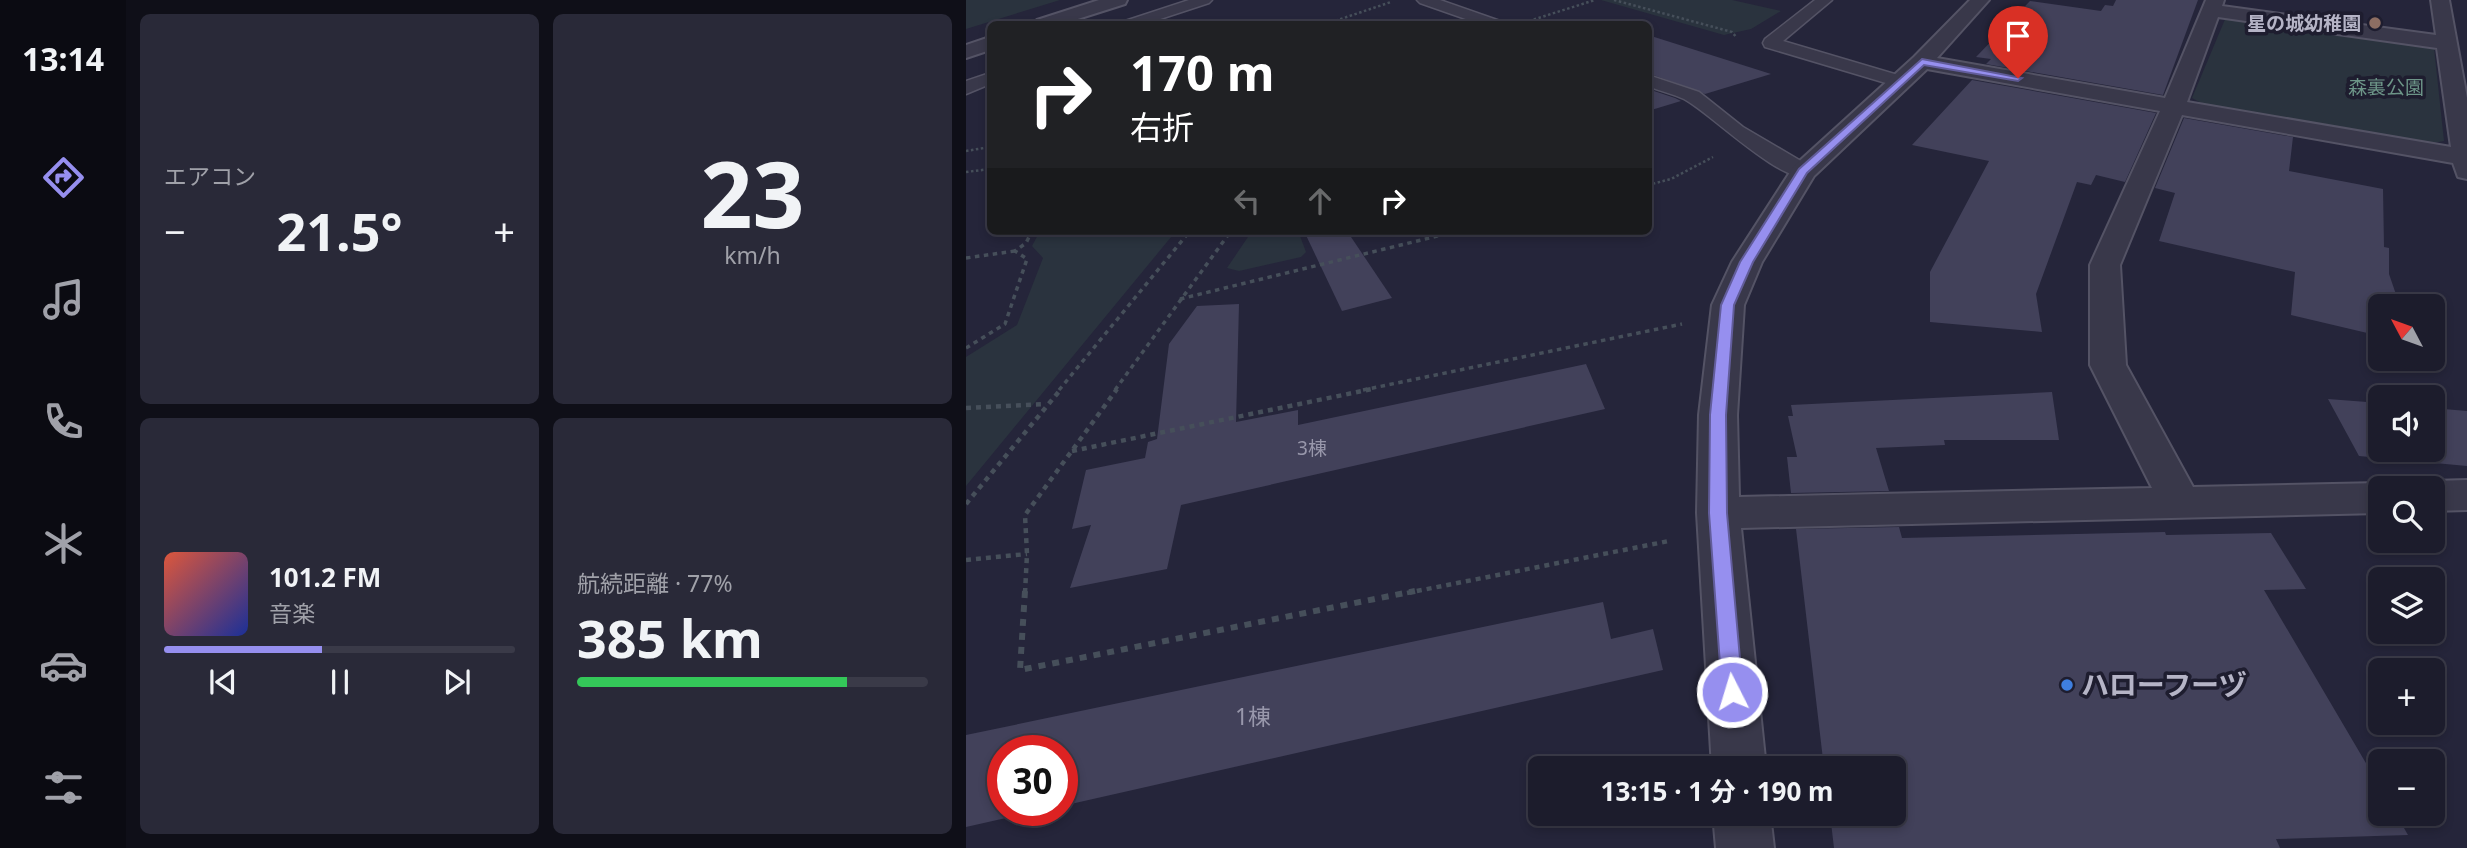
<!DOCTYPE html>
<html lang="ja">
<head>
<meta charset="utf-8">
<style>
	body { margin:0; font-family:"Noto Sans","Noto Sans JP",sans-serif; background:#292938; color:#f1f3f6; height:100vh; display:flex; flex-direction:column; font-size:26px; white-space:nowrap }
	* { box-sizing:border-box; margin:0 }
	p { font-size:23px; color:#a0a1a9 }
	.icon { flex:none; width:38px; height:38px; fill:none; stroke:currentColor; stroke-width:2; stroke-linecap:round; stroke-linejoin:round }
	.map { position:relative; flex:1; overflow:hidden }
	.details { display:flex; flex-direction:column; gap:14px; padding:14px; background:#0f0f18; width:840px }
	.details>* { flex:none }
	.guide { position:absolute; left:21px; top:21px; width:665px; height:214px; border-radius:10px; box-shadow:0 4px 10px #0003,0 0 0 2px #3a3a48; background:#202124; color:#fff; overflow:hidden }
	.needle { width:46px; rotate:311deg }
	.fabs { position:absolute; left:1402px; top:294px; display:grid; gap:14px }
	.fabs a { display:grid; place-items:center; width:77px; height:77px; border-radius:10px; background:#1c1c2c; box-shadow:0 4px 10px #0003,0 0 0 2px #3a3a48; font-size:35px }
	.speed { position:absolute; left:21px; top:735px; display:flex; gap:14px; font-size:35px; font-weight:700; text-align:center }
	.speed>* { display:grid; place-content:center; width:91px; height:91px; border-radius:50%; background:#1c1c2c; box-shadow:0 4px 10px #0003,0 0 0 2px #3a3a48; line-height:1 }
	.speed .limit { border:10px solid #d22; background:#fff; color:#111 }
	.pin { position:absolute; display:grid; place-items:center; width:60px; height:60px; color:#fff; margin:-72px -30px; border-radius:50% 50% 50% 0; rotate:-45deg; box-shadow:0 0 7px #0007 }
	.pin .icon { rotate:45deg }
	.me { position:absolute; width:77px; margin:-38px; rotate:355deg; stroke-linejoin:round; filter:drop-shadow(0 0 5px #0008) }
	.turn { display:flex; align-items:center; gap:24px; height:147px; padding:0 28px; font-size:32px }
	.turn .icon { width:91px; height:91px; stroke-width:2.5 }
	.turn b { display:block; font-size:49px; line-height:60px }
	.lanes { display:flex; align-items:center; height:66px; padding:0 28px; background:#0003; justify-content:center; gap:35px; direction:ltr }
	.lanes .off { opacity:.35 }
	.big { font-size:52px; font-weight:700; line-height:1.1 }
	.details .widget { flex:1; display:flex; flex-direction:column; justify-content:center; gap:10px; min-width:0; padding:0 24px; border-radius:10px; background:#292938 }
	.details .dial { align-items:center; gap:0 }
	.dial b { font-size:91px; line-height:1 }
	.song { display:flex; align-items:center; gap:21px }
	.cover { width:84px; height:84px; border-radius:10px; background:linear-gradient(135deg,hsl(10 70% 55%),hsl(230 70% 35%)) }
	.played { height:7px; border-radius:4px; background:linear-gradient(90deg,#968fef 45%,#3a3a48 45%) }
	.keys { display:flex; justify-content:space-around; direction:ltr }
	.heat { display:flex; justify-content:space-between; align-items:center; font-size:38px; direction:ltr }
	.charge { height:10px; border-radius:5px; background:linear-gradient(90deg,#34c759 77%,#3a3a48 0) }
	.details .tiles { flex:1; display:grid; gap:14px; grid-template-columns:repeat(2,1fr) }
	.trip { position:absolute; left:562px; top:756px; width:378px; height:70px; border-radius:10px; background:#1c1c2c; box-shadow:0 4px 10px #0003,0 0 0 2px #3a3a48; font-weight:700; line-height:70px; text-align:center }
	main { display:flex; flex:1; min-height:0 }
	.dock { display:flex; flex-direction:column; width:126px; justify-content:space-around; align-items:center; background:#0b0b12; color:#a0a1a9 }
	.dock .icon { width:49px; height:49px }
	.dock .on { color:#968fef }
	.dock b { font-size:32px; color:#f1f3f6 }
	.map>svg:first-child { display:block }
	.green { fill:#2a333e }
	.building { fill:#42415a }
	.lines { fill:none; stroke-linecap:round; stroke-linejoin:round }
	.service-casing { stroke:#545365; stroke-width:3 }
	.minor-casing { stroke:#545365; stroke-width:4 }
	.tertiary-casing { stroke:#545365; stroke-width:4 }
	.path-far3 { stroke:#464f5a; stroke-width:2.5; stroke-dasharray:2.5 2.5; stroke-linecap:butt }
	.path-far2 { stroke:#464f5a; stroke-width:3.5; stroke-dasharray:4.5 4.5; stroke-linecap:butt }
	.path-far1 { stroke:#464f5a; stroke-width:4.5; stroke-dasharray:5 5; stroke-linecap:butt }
	.path { stroke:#464f5a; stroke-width:6; stroke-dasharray:7 7; stroke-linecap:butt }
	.service { fill:#39384a; fill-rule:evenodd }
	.minor { fill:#39384a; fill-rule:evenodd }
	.tertiary { fill:#39384a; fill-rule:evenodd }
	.route { fill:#968fef; stroke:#625d9b; stroke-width:2 }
	.education-dot { fill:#8d6e63; stroke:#1e1d2f; stroke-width:2.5 }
	.shop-dot { fill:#3f7fe0; stroke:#1e1d2f; stroke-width:2.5 }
	.labels { text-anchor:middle; stroke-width:7; stroke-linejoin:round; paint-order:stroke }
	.far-poi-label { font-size:19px; font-weight:bold; fill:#b5b4c6; stroke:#1e1d2f; text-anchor:end }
	.far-park-label { font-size:19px; fill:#6d9588; stroke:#1e1d2f }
	.number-label { font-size:19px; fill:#9897ab }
	.near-number-label { font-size:23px; fill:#9897ab }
	.near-poi-label { font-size:28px; font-weight:bold; fill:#b5b4c6; stroke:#1e1d2f; text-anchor:start }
</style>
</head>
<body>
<main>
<nav class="dock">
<b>13:14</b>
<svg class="icon on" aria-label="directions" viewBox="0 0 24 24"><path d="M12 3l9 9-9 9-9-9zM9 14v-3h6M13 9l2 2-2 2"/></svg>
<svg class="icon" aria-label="music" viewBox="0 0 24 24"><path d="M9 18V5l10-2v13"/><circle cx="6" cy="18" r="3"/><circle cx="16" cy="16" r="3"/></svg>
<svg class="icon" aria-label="phone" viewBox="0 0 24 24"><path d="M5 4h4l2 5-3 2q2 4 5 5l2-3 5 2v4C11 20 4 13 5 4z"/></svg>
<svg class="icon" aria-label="climate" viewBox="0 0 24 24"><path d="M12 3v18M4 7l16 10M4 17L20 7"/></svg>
<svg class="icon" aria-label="car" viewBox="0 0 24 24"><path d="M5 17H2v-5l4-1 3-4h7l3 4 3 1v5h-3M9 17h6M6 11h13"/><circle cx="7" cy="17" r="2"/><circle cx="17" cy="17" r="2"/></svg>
<svg class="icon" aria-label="filters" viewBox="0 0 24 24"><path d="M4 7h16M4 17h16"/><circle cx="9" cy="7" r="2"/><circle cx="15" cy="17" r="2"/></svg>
</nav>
<section class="details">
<div class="tiles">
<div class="widget"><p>エアコン</p>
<div class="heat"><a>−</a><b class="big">21.5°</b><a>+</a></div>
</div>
<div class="widget dial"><b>23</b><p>km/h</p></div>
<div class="widget">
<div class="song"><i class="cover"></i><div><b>101.2 FM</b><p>音楽</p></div></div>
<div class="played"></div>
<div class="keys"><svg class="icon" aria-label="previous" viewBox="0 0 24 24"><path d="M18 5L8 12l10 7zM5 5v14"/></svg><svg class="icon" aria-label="pause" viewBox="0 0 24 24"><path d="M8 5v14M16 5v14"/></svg><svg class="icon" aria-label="next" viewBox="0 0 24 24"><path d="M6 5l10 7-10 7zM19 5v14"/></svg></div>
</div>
<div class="widget"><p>航続距離 · 77%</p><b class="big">385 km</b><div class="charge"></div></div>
</div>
</section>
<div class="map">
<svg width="1501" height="848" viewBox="0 0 1501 848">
	<rect width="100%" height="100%" fill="#25253a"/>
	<!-- green -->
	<g class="green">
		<polygon points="0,0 94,0 0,29"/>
		<polygon points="635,0 766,0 815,11 785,29 758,35"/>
		<polygon points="1260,17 1453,42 1468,48 1478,141 1462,144 1239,105 1226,98"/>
		<polygon points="74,231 210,231 0,486 0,357 51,325 77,258 66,246"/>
		<polygon points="286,231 341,231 334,236 340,252 335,257 273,271 261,268"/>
	</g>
	<!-- building -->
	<g class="building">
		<polygon points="1150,0 1232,0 1197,95 1020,64 1025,59 1010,57 1064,1 1135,11 1139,5 1147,6"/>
		<polygon points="682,35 805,74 739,94 682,73"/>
		<polygon points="1006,80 1190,113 1159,182 1130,175 1125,185 1111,182 1070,294 1076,332 964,322 964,272 1023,161 946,145"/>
		<polygon points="682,89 709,98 715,101 682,111"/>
		<polygon points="1218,118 1327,137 1323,171 1417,189 1418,247 1423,248 1423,274 1434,306 1414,306 1414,336 1325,315 1329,272 1193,241 1209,193 1189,188"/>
		<polygon points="338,231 381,231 426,298 376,311"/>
		<polygon points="273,304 270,422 332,410 332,425 620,364 639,409 215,505 201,569 104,588 125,525 106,529 120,470 179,458 182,442 191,439 203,344 231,306"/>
		<polygon points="1086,392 1093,440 978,440 979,445 910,448 923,491 825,493 821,457 831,457 822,416 827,416 825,405"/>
		<polygon points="1362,399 1414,403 1414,450 1466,450 1466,408 1501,411 1501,466 1393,456"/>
		<polygon points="933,527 936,538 1199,532 1200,535 1305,533 1340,589 1298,590 1414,787 1414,814 1430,814 1442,835 1310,839 1314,848 868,848 864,814 928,814 928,768 858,768 830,529"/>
		<polygon points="637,602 645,639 687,629 697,670 96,806 96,751 37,751 37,810 75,810 0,827 0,735"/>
	</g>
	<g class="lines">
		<!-- service casing -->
		<g class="service-casing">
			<g id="service">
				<polygon points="223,0 246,0 243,3 179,24 157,24 159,21"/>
				<polygon points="451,0 474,0 534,21 536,24 514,24 454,3"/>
				<polygon points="849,0 866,0 817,41 942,78 945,82 942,86 930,86 799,47 797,43 799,39"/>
				<polygon points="24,73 24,84 0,94 0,81"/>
				<path d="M682 75 733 92 777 127 845 167 848 172 845 177C814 184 746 114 718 99 707 94 694 91 682 86Z"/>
			</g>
		</g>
		<!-- minor casing -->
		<g class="minor-casing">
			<g id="minor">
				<path d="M1004 0H1023L971 58 1199 98 1240 0H1258L1256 6 1470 35 1465 0H1483L1501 98V179L1492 177 1487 163 1216 115 1154 265 1160 365 1227 487 1414 483 1429 488H1414V513L775 528 800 768H746L731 513 733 415 746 305 766 262 828 166 948 57ZM1252 17 1471 48 1485 147 1221 102ZM961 69 1194 111 1124 265V365L1186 488 773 497 771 415 778 305 796 262 848 176Z"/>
				<polygon points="1501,480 1501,510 1466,511 1466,488 1450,488 1466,481"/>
				<polygon points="747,814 804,814 808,848 750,848"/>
			</g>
		</g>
		<!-- tertiary casing -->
		<g class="tertiary-casing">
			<g id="tertiary">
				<polygon points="133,0 161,0 159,4 96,24 68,24 71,20"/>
				<polygon points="24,37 24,50 0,58 0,45"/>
			</g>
		</g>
		<!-- path-far3 -->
		<g class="path-far3">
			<polyline points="648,0 766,32 771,38"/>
			<polyline points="563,21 629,0"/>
			<polyline points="360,24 425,2"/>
			<polyline points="0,151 24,147"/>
			<polyline points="0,172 24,169"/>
			<polyline points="682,185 705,179 747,157"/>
		</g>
		<!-- path-far2 -->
		<g class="path-far2">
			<polyline points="0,258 49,251"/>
			<polyline points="214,299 492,231"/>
			<polyline points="0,348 39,324 61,259 49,251 60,243 66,231"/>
			<polyline points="93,390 224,231"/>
			<polyline points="149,390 265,231"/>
			<polyline points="397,390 716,324"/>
		</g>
		<!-- path-far1 -->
		<g class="path-far1">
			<polyline points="0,408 80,404"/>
			<polyline points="106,451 406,389"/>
			<polyline points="0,504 95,389"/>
			<polyline points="0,560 61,554"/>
			<polyline points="59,593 61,554 59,515 151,389"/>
			<polyline points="441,593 703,541"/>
		</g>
		<!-- path -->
		<polyline class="path" points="59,591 54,670 449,591"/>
		<!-- service -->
		<use href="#service" class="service"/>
		<!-- minor -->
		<use href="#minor" class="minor"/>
		<!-- tertiary -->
		<use href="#tertiary" class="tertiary"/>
	</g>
	<!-- route -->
	<polygon class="route" points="956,59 1056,78 1052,81 958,65 841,173 787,262 768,305 760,415 761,513 777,692 774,698 766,701 759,698 756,692 743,513 744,415 755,305 774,262 833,169"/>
	<!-- markers -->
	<circle class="education-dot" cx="1409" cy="23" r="7"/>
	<circle class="shop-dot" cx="1101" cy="685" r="7"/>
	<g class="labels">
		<!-- far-poi labels -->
		<g class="far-poi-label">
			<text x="1395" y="30">星の城幼稚園</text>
		</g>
		<!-- far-park labels -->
		<g class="far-park-label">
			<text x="1420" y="94">森裏公園</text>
		</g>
		<!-- number labels -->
		<g class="number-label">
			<text x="346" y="455">3棟</text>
		</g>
		<!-- near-number labels -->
		<g class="near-number-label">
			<text x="287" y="725">1棟</text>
		</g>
		<!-- near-poi labels -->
		<g class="near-poi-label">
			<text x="1115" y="695">ハローフーヅ</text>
		</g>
	</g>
</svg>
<div class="fabs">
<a><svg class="needle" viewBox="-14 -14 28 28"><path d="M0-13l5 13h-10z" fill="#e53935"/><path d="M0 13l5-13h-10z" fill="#a0a1a9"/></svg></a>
<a><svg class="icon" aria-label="sound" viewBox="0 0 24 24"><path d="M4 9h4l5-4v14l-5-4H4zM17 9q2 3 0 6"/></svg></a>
<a><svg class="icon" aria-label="search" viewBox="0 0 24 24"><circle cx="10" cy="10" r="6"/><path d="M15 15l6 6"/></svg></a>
<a><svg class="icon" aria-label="layers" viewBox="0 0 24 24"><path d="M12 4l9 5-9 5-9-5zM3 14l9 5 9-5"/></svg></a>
<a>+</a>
<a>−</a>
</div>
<div class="speed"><div class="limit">30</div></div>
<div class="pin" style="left:1052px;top:78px;background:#d93025"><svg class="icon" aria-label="arrive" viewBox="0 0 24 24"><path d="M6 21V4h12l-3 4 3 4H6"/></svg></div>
<svg class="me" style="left:766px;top:692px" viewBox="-20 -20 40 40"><circle r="17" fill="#968fef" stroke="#fff" stroke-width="3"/><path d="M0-11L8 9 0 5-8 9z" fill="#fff"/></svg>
<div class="trip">13:15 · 1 分 · 190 m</div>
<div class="guide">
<div class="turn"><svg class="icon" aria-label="right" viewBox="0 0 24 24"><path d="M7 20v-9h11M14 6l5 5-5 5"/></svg><div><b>170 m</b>右折</div></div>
<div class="lanes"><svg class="icon off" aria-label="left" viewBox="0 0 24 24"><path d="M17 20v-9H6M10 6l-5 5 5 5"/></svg><svg class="icon off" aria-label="ahead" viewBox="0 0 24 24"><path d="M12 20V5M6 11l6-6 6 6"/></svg><svg class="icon" aria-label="right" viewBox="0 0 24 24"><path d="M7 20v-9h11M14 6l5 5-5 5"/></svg></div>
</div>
</div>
</main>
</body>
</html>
